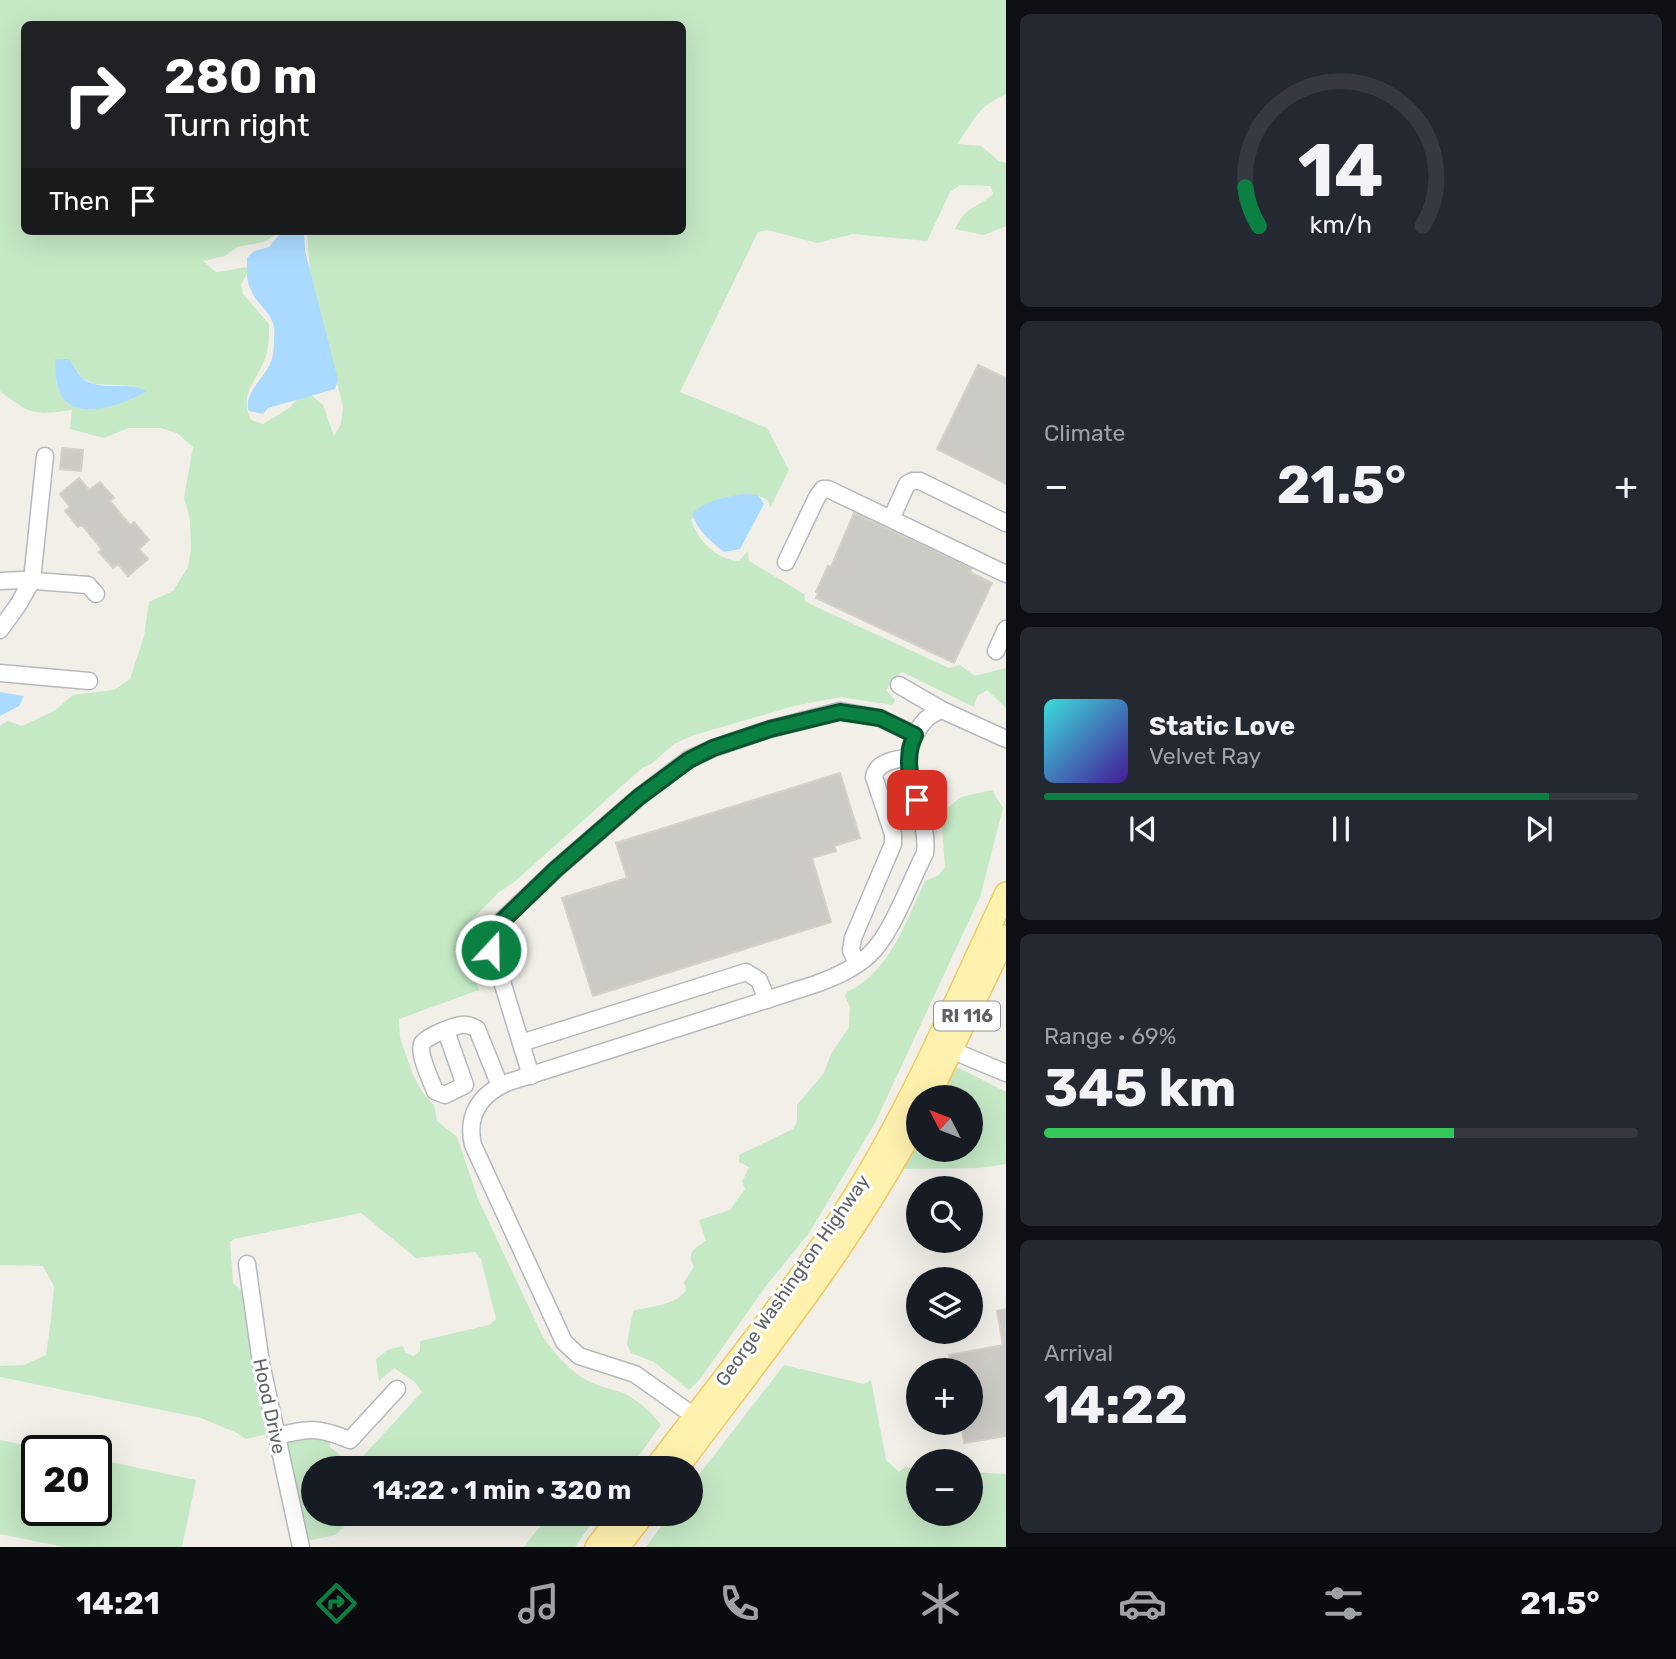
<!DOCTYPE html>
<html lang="en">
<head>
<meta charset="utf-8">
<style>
	body { margin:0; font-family:Rubik,sans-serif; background:#242831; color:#f1f3f6; height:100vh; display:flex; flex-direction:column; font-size:26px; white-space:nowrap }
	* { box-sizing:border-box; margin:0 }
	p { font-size:23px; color:#9ea1a6 }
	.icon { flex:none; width:38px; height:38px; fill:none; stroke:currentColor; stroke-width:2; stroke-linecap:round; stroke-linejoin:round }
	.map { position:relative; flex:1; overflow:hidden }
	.panel { display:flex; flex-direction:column; gap:14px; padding:14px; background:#0d0f14; width:670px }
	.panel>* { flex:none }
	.guide { position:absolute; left:21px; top:21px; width:665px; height:214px; border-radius:10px; box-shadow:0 7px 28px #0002; background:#202124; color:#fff; overflow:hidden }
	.needle { width:46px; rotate:312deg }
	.controls { position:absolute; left:906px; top:1085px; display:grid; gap:14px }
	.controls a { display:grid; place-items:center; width:77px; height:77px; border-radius:50%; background:#171b24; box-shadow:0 7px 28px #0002; font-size:35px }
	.speed { position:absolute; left:21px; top:1435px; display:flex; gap:14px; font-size:35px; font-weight:700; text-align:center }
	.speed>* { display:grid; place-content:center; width:91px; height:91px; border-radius:50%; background:#171b24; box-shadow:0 7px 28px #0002; line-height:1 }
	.speed .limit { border:4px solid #111; border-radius:10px; background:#fff; color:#111 }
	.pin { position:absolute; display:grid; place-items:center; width:60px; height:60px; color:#fff; margin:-30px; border-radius:14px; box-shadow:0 4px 10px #0006 }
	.me { position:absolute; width:77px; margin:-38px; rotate:21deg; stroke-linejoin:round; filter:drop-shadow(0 0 5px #0008) }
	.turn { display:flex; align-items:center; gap:24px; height:147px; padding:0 28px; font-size:32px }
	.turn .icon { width:91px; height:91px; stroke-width:2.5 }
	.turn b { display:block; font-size:49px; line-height:60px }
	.then { display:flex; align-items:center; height:66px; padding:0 28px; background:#0003; gap:14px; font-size:26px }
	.big { font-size:52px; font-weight:700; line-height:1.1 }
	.panel .tile { flex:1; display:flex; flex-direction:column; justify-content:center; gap:10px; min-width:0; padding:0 24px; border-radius:10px; background:#242831 }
	.panel .dial { align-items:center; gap:0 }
	.dial svg { height:182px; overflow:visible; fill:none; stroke:#363941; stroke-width:7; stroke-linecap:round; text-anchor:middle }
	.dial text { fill:#f1f3f6; stroke:none }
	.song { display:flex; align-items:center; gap:21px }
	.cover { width:84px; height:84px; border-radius:10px; background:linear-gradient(135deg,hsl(180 70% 55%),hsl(260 70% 35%)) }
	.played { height:7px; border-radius:4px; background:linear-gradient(90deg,#0b8043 85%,#363941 85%) }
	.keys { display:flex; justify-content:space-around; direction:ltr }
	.heat { display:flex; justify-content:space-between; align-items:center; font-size:38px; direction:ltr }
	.charge { height:10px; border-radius:5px; background:linear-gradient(90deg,#34c759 69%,#363941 0) }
	.trip { position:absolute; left:301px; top:1456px; width:402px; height:70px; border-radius:35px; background:#171b24; box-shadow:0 7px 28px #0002; font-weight:700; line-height:70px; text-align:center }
	.tabs { display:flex; height:112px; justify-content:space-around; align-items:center; background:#090b0e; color:#9ea1a6 }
	.tabs .icon { width:49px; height:49px }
	.tabs .selected { color:#0b8043 }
	.tabs b { font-size:32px; color:#f1f3f6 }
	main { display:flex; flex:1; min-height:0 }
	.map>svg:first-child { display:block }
	.green { fill:#c5e8c5; fill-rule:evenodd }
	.water { fill:#aadaff }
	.building { fill:#cccac5; stroke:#d6d1c6; stroke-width:2 }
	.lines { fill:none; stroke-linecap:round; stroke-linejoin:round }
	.minor-casing { stroke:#b5b8bc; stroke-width:19 }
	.major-casing { stroke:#f2c960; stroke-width:24 }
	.minor { stroke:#fff; stroke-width:16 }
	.major { stroke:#fff2af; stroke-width:21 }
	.route-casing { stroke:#07532c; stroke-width:18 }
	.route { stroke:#0b8043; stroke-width:12 }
	.labels { text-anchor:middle; stroke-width:6; stroke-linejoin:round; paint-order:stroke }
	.shield { fill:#fff; stroke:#8f9295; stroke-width:2 }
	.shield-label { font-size:18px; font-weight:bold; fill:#5f6368 }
	.street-label { font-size:19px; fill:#5f6368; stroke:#fff }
</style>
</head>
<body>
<main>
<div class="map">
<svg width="1006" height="1547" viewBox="0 0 1006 1547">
	<rect width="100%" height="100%" fill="#f1efe8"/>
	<!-- green -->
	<g class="green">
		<path d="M0 0H1006V94C976 107 975 120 957 144L981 146 999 161 1006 163V226L984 235 955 229C967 204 976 210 993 194L991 186 960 185 950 192 927 241 853 234 817 243 768 230 758 232 680 392 767 428 789 470 770 508 768 500C765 499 761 496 758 496 743 492 698 507 691 520 698 540 716 560 739 561L748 551 749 561 804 594 805 601 810 604 949 668 960 665 975 676 1006 668V708L987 690 977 696 974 707 902 672 893 679 886 690 895 700 892 705 841 697 794 706 694 735 674 744 651 764 642 768 514 882 498 893 458 934 479 990 399 1019 400 1038 413 1075 423 1093 434 1105 437 1121 457 1137 478 1199 543 1337C555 1354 568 1369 586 1380 597 1386 611 1389 623 1393 636 1399 653 1413 661 1425L630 1468H313V1514H405L390 1519 354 1518 335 1535 302 1542 279 1441C296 1438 315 1434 330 1441V1447L354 1466 422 1392 415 1382 394 1368 379 1381 376 1359 388 1350 403 1346 405 1353 414 1356 420 1351V1341L489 1325 496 1319 481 1259 475 1252 416 1258 361 1213 234 1239 230 1242 233 1283 254 1301 276 1432 246 1439 237 1433 201 1418 0 1377V1366L24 1365 46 1355 51 1320 54 1286 43 1266 0 1265V726L8 721 22 726 54 711 73 695 114 690 130 679 144 636 149 602 173 591 188 567 191 549 190 519 184 498 193 447 177 433 160 428H128L104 438 70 429 72 410C33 415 31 415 0 391ZM24 24H682V231H307L310 274 343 407 341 424 334 436 323 405 306 391 288 409 263 424 251 420C237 392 261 378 267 352 269 343 269 333 269 324L243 294 241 285 250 268C240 266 229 272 216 272L203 261 225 256 237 247 264 242 281 231H24ZM56 359H69L82 378 94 384 139 386H57Z"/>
		<path d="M992 790 1003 808 980 897 875 1123 809 1233 766 1286 700 1379 689 1390 654 1362 631 1353 627 1344 633 1311C650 1306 676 1306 686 1290L684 1282 694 1267C686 1251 694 1250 706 1240L699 1220 730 1210 745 1189 742 1182 749 1167 739 1162V1155L793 1129 797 1122V1105L824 1073 831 1054 849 1027 850 1007 845 996 847 992C890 972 906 921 925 881L939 875 945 867 941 813 961 797Z"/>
		<polygon points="949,1063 1006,1092 1006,1164 980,1168 893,1169 919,1121 919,1150 971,1150 971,1097 932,1097"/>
		<polygon points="784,1365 864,1384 871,1380 886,1460 899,1472 905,1467 919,1468 919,1514 971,1514 971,1472 1006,1474 1006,1547 646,1547 670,1514 691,1514 691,1485"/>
		<polygon points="0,1440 54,1451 37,1451 37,1510 96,1510 96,1459 196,1480 182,1547 64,1547 0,1534"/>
		<polygon points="555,1514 598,1514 575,1547 524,1547 537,1530"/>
	</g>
	<!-- water -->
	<g class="water">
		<path d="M282 231H304L305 251 338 380 335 389 268 408 263 414 249 411C242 394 267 376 272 359 274 352 274 344 274 337 277 313 258 308 251 290 246 280 247 269 247 258L254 251 269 247Z"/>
		<path d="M55 359H69C73 364 77 373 82 378 98 392 128 381 147 391 124 404 69 426 58 387 55 378 56 367 55 359Z"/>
		<path d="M744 494 758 495 764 504 740 549 724 552C711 542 697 530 692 514 706 500 725 497 744 494Z"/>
		<polygon points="0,692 24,696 19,706 0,716"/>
	</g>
	<!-- building -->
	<g class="building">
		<polygon points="978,365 1006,378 1006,484 937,449"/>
		<polygon points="62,448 83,450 81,471 60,469"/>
		<polygon points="79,478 89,490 100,482 114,498 110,501 130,525 134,522 149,540 139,549 148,559 128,576 118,564 113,568 99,552 102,549 91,536 82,525 78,527 65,511 70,507 60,494"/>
		<polygon points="854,513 972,568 970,572 992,583 954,663 816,598 818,593 816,592 828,566 831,567"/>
		<polygon points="840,773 860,838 834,846 836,851 812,858 831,922 593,996 562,898 627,878 616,843"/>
		<polygon points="1006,1309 1006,1436 964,1443 961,1423 971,1423 971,1370 951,1370 949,1355 1003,1345 997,1311"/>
	</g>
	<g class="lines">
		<!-- minor casing -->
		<g class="minor-casing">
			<g id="minor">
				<polyline points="891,519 907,484 913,481 920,481 1006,523"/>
				<polyline points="786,562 817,497 823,489 828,489 1006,574"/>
				<polyline points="0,581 22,580 88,585 96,594"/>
				<polyline points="0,630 18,605 32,580 45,456"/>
				<polyline points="996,651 1006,629"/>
				<polyline points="0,673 89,681"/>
				<polyline points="899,685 942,710"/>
				<path d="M857 964 851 950 853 938 893 844V834L874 777C877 761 895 760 909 757"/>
				<path d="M446 1031 465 1085 445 1095 435 1091C431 1081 418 1053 422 1044 424 1037 454 1026 461 1025 467 1024 472 1026 477 1029L500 1086"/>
				<polyline points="521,1043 746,972 759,980 767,1000"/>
				<polyline points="951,1050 1006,1073"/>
				<polyline points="531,1076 489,939 494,928 555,870 639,797 689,759 714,748 770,729 840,711 880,718 915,735"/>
				<polyline points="247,1264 261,1363 301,1547"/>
				<path d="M701 1421 635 1374 579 1356 564 1342 473 1145C466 1115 480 1095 506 1083L816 984C835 977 854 969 869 955 891 936 911 880 925 853 930 813 895 774 915 735 922 722 928 715 942 710L1006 739"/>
				<path d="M276 1436C311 1428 317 1427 350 1440L397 1389"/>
			</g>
		</g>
		<!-- major casing -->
		<g class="major-casing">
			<g id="major">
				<polyline points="929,1097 1006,936"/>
				<path d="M655 1468C723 1378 796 1289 856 1193 915 1098 958 994 1006 893"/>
				<path d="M678 1468C763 1354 853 1244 919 1117"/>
				<polyline points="596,1547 621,1514"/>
				<polyline points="619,1547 644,1514"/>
			</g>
		</g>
		<!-- minor -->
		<use href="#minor" class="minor"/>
		<!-- major -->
		<use href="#major" class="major"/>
	</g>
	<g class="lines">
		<!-- route casing -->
		<g class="route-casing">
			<path id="route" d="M491 950 489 939 494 929 555 870 639 797 689 760 713 748 770 729 840 712 880 718 915 735C904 757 910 778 917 800"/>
		</g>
		<!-- route -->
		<use href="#route" class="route"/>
	</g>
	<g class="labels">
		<!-- shield labels -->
		<rect class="shield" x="934" y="1001.5" width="66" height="29" rx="5"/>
		<g class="shield-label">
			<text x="967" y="1022">RI 116</text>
		</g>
		<!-- street labels -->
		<g class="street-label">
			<text transform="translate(792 1280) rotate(-55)" y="7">George Washington Highway</text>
			<text transform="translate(270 1406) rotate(78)" y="7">Hood Drive</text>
		</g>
	</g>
</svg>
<div class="controls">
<a><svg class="needle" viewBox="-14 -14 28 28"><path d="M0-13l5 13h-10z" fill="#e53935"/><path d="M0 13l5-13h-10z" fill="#9ea1a6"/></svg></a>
<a><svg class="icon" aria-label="search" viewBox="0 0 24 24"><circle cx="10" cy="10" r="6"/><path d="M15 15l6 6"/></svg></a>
<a><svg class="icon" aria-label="layers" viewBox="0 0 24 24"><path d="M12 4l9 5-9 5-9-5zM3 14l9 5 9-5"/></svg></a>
<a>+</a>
<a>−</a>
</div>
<div class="speed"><div class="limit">20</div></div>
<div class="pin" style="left:917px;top:800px;background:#d93025"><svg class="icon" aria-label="arrive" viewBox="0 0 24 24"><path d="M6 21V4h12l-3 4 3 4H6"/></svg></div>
<svg class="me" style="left:491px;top:950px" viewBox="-20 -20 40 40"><circle r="17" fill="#0b8043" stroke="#fff" stroke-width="3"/><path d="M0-11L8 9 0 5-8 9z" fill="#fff"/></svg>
<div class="trip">14:22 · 1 min · 320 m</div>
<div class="guide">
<div class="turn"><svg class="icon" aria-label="right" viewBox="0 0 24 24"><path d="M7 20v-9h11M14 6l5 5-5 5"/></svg><div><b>280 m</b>Turn right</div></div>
<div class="then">Then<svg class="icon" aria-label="arrive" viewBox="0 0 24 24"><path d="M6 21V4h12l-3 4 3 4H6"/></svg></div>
</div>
</div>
<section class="panel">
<div class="tile dial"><svg viewBox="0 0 100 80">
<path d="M14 69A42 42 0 1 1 86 69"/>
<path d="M14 69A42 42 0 0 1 8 52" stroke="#0b8043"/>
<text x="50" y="56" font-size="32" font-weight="700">14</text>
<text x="50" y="72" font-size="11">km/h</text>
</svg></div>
<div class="tile"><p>Climate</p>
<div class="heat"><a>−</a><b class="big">21.5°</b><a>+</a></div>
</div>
<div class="tile">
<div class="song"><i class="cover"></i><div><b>Static Love</b><p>Velvet Ray</p></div></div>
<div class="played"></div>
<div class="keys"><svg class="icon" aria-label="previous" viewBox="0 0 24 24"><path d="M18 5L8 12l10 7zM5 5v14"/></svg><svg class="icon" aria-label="pause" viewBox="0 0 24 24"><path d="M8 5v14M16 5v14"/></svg><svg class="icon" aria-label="next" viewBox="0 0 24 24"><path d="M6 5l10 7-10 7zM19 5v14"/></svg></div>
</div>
<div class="tile"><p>Range · 69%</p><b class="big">345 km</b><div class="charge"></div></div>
<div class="tile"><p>Arrival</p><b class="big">14:22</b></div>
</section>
</main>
<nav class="tabs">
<b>14:21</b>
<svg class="icon selected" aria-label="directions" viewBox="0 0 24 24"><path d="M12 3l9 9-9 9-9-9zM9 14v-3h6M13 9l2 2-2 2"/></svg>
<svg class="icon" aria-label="music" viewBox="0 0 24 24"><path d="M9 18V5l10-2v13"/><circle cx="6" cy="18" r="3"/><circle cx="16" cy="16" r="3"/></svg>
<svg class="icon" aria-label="phone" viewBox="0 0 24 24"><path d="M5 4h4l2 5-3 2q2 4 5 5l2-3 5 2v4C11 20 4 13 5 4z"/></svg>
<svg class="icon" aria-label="climate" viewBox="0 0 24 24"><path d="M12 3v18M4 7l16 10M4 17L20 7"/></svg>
<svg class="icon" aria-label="car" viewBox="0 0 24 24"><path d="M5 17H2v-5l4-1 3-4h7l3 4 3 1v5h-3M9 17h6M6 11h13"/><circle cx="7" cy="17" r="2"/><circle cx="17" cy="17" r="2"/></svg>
<svg class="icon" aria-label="filters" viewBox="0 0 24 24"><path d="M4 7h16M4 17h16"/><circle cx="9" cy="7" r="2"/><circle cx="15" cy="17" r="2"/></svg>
<b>21.5°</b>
</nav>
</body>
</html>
